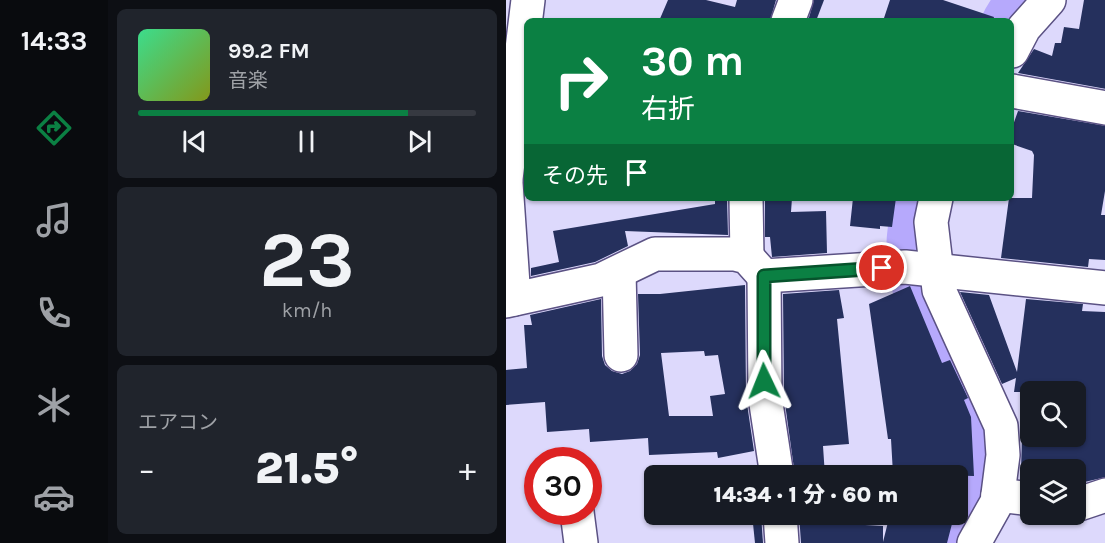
<!DOCTYPE html>
<html lang="ja">
<head>
<meta charset="utf-8">
<style>
	body { margin:0; font-family:Karla,"Noto Sans JP",sans-serif; background:#20242c; color:#f1f3f6; height:100vh; display:flex; flex-direction:column; font-size:22px; white-space:nowrap }
	* { box-sizing:border-box; margin:0 }
	p { font-size:20px; color:#9ea1a6 }
	.icon { flex:none; width:33px; height:33px; fill:none; stroke:currentColor; stroke-width:2; stroke-linecap:round; stroke-linejoin:round }
	.map { position:relative; flex:1; overflow:hidden }
	.panel { display:flex; flex-direction:column; gap:9px; padding:9px; background:#0d0f14; width:398px }
	.panel>* { flex:none }
	.banner { position:absolute; left:18px; top:18px; width:490px; height:183px; border-radius:9px; box-shadow:0 2px 4px #0004; background:#0b8043; color:#fff; overflow:hidden }
	.controls { position:absolute; left:514px; top:381px; display:grid; gap:12px }
	.controls a { display:grid; place-items:center; width:66px; height:66px; border-radius:9px; background:#171b24; box-shadow:0 2px 4px #0004; font-size:30px }
	.speed { position:absolute; left:18px; top:447px; display:flex; gap:12px; font-size:30px; font-weight:700; text-align:center }
	.speed>* { display:grid; place-content:center; width:78px; height:78px; border-radius:50%; background:#171b24; box-shadow:0 2px 4px #0004; line-height:1 }
	.speed .limit { border:9px solid #d22; background:#fff; color:#111 }
	.pin { position:absolute; display:grid; place-items:center; width:51px; height:51px; color:#fff; margin:-26px; border:3px solid #fff; border-radius:50%; box-shadow:0 2px 6px #0007 }
	.me { position:absolute; width:66px; margin:-33px; rotate:358deg; stroke-linejoin:round; filter:drop-shadow(0 0 4px #0008) }
	.turn { display:flex; align-items:center; gap:21px; height:126px; padding:0 18px; font-size:27px }
	.turn .icon { width:78px; height:78px; stroke-width:2.5 }
	.turn b { display:block; font-size:42px; line-height:51px }
	.then { display:flex; align-items:center; height:57px; padding:0 18px; background:#0003; gap:12px; font-size:22px }
	.big { font-size:45px; font-weight:800; line-height:1.1 }
	.panel .tile { flex:1; display:flex; flex-direction:column; justify-content:center; gap:9px; min-width:0; padding:0 21px; border-radius:9px; background:#20242c }
	.panel .dial { align-items:center; gap:0 }
	.dial b { font-size:78px; line-height:1 }
	.song { display:flex; align-items:center; gap:18px }
	.cover { width:72px; height:72px; border-radius:9px; background:linear-gradient(135deg,hsl(150 70% 55%),hsl(70 70% 35%)) }
	.played { height:6px; border-radius:3px; background:linear-gradient(90deg,#0b8043 80%,#363941 80%) }
	.keys { display:flex; justify-content:space-around; direction:ltr }
	.heat { display:flex; justify-content:space-between; align-items:center; font-size:33px; direction:ltr }
	.trip { position:absolute; left:138px; top:465px; width:324px; height:60px; border-radius:9px; background:#171b24; box-shadow:0 2px 4px #0004; font-weight:800; line-height:60px; text-align:center }
	main { display:flex; flex:1; min-height:0 }
	.tabs { display:flex; flex-direction:column; width:108px; justify-content:space-around; align-items:center; background:#090b0e; color:#9ea1a6 }
	.tabs .icon { width:42px; height:42px }
	.tabs .on { color:#0b8043 }
	.tabs b { font-size:27px; color:#f1f3f6 }
	.map>svg:first-child { display:block }
	.lines { fill:none; stroke-linecap:round; stroke-linejoin:round }
	.river { stroke:#b6a9fc; stroke-width:48 }
	.building { fill:#25305d; fill-rule:evenodd }
	.minor-casing { stroke:#5b5284; stroke-width:36 }
	.minor { stroke:#fff; stroke-width:33 }
	.route-casing { stroke:#07532c; stroke-width:15 }
	.route { stroke:#0b8043; stroke-width:10 }
</style>
</head>
<body>
<main>
<nav class="tabs">
<b>14:33</b>
<svg class="icon on" aria-label="directions" viewBox="0 0 24 24"><path d="M12 3l9 9-9 9-9-9zM9 14v-3h6M13 9l2 2-2 2"/></svg>
<svg class="icon" aria-label="music" viewBox="0 0 24 24"><path d="M9 18V5l10-2v13"/><circle cx="6" cy="18" r="3"/><circle cx="16" cy="16" r="3"/></svg>
<svg class="icon" aria-label="phone" viewBox="0 0 24 24"><path d="M5 4h4l2 5-3 2q2 4 5 5l2-3 5 2v4C11 20 4 13 5 4z"/></svg>
<svg class="icon" aria-label="climate" viewBox="0 0 24 24"><path d="M12 3v18M4 7l16 10M4 17L20 7"/></svg>
<svg class="icon" aria-label="car" viewBox="0 0 24 24"><path d="M5 17H2v-5l4-1 3-4h7l3 4 3 1v5h-3M9 17h6M6 11h13"/><circle cx="7" cy="17" r="2"/><circle cx="17" cy="17" r="2"/></svg>
</nav>
<section class="panel">
<div class="tile">
<div class="song"><i class="cover"></i><div><b>99.2 FM</b><p>音楽</p></div></div>
<div class="played"></div>
<div class="keys"><svg class="icon" aria-label="previous" viewBox="0 0 24 24"><path d="M18 5L8 12l10 7zM5 5v14"/></svg><svg class="icon" aria-label="pause" viewBox="0 0 24 24"><path d="M8 5v14M16 5v14"/></svg><svg class="icon" aria-label="next" viewBox="0 0 24 24"><path d="M6 5l10 7-10 7zM19 5v14"/></svg></div>
</div>
<div class="tile dial"><b>23</b><p>km/h</p></div>
<div class="tile"><p>エアコン</p>
<div class="heat"><a>−</a><b class="big">21.5°</b><a>+</a></div>
</div>
</section>
<div class="map">
<svg width="600" height="543" viewBox="0 0 600 543">
	<rect width="100%" height="100%" fill="#ddd9fc"/>
	<g class="lines">
		<!-- river -->
		<g class="river">
			<polyline points="500,21 508,8 518,0"/>
			<path d="M412 198C405 226 401 251 408 279 418 327 495 422 484 469 478 495 462 521 447 543"/>
		</g>
	</g>
	<!-- building -->
	<g class="building">
		<polygon points="162,0 200,0 229,7 231,0 270,0 264,21 153,21"/>
		<polygon points="308,0 318,0 310,21 302,21"/>
		<polygon points="384,0 437,0 488,17 487,21 377,21"/>
		<polygon points="578,0 600,0 600,89 512,73 528,49 546,56 549,43 555,43 558,27 573,29"/>
		<polygon points="512,111 600,126 600,185 595,215 600,215 600,260 583,259 582,267 495,258 503,198 526,198 528,155 526,151 506,144 506,128"/>
		<polygon points="209,198 221,198 222,235 119,231 122,246 89,262 25,276 25,268 53,262 47,231 209,204"/>
		<polygon points="259,198 286,198 285,212 320,211 321,253 266,257 264,237 259,237"/>
		<polygon points="347,198 390,198 386,227 374,226 374,229 344,226"/>
		<path d="M239 285 240 397 248 451 212 458 211 452 143 455 142 438 84 442 83 429 41 432 39 402 0 405V370L21 368 18 325H26L24 315 95 299 96 356 99 365 106 371 116 374 124 371 131 364 134 355 132 294H154ZM198 351 199 356 212 355 219 394 204 396 207 416H163L155 353Z"/>
		<polygon points="404,286 436,363 444,360 462,398 458,400 465,417 468,476 387,474 385,439 382,439 363,304"/>
		<polygon points="333,290 338,318 331,319 343,444 317,446 319,476 289,476 278,396 277,294"/>
		<polygon points="454,292 483,295 511,372 520,299 577,304 576,311 600,312 600,477 570,484 570,470 515,470 516,436 570,436 570,392 508,392 510,378 496,384"/>
		<polygon points="246,514 255,514 257,543 249,543"/>
		<polygon points="293,514 306,514 306,522 377,526 377,542 384,514 423,514 447,520 441,543 295,543"/>
	</g>
	<g class="lines">
		<!-- minor casing -->
		<g class="minor-casing">
			<g id="minor">
				<polyline points="282,21 290,0"/>
				<polyline points="506,51 518,28 543,0"/>
				<polyline points="506,91 600,108"/>
				<polyline points="0,179 22,0"/>
				<polyline points="0,183 8,299"/>
				<polyline points="240,198 241,257"/>
				<polyline points="430,198 425,222 433,290 495,426 497,455 491,502 468,543"/>
				<polyline points="113,272 115,355"/>
				<polyline points="258,276 259,397 271,476"/>
				<polyline points="0,301 95,280 149,254 229,254 241,257 258,276 399,267 600,288"/>
				<polyline points="492,495 525,499"/>
				<polyline points="570,505 600,495"/>
				<polyline points="71,512 75,543"/>
				<polyline points="274,514 276,543"/>
			</g>
		</g>
		<!-- minor -->
		<use href="#minor" class="minor"/>
	</g>
	<g class="lines">
		<!-- route casing -->
		<g class="route-casing">
			<polyline id="route" points="258,381 258,276 376,268"/>
		</g>
		<!-- route -->
		<use href="#route" class="route"/>
	</g>
</svg>
<div class="controls">
<a><svg class="icon" aria-label="search" viewBox="0 0 24 24"><circle cx="10" cy="10" r="6"/><path d="M15 15l6 6"/></svg></a>
<a><svg class="icon" aria-label="layers" viewBox="0 0 24 24"><path d="M12 4l9 5-9 5-9-5zM3 14l9 5 9-5"/></svg></a>
</div>
<div class="speed"><div class="limit">30</div></div>
<div class="pin" style="left:376px;top:268px;background:#d93025"><svg class="icon" aria-label="arrive" viewBox="0 0 24 24"><path d="M6 21V4h12l-3 4 3 4H6"/></svg></div>
<svg class="me" style="left:258px;top:381px" viewBox="-20 -20 40 40"><path d="M0-17L14 15 0 8-14 15z" fill="#0b8043" stroke="#fff" stroke-width="4"/></svg>
<div class="trip">14:34 · 1 分 · 60 m</div>
<div class="banner">
<div class="turn"><svg class="icon" aria-label="right" viewBox="0 0 24 24"><path d="M7 20v-9h11M14 6l5 5-5 5"/></svg><div><b>30 m</b>右折</div></div>
<div class="then">その先<svg class="icon" aria-label="arrive" viewBox="0 0 24 24"><path d="M6 21V4h12l-3 4 3 4H6"/></svg></div>
</div>
</div>
</main>
</body>
</html>
